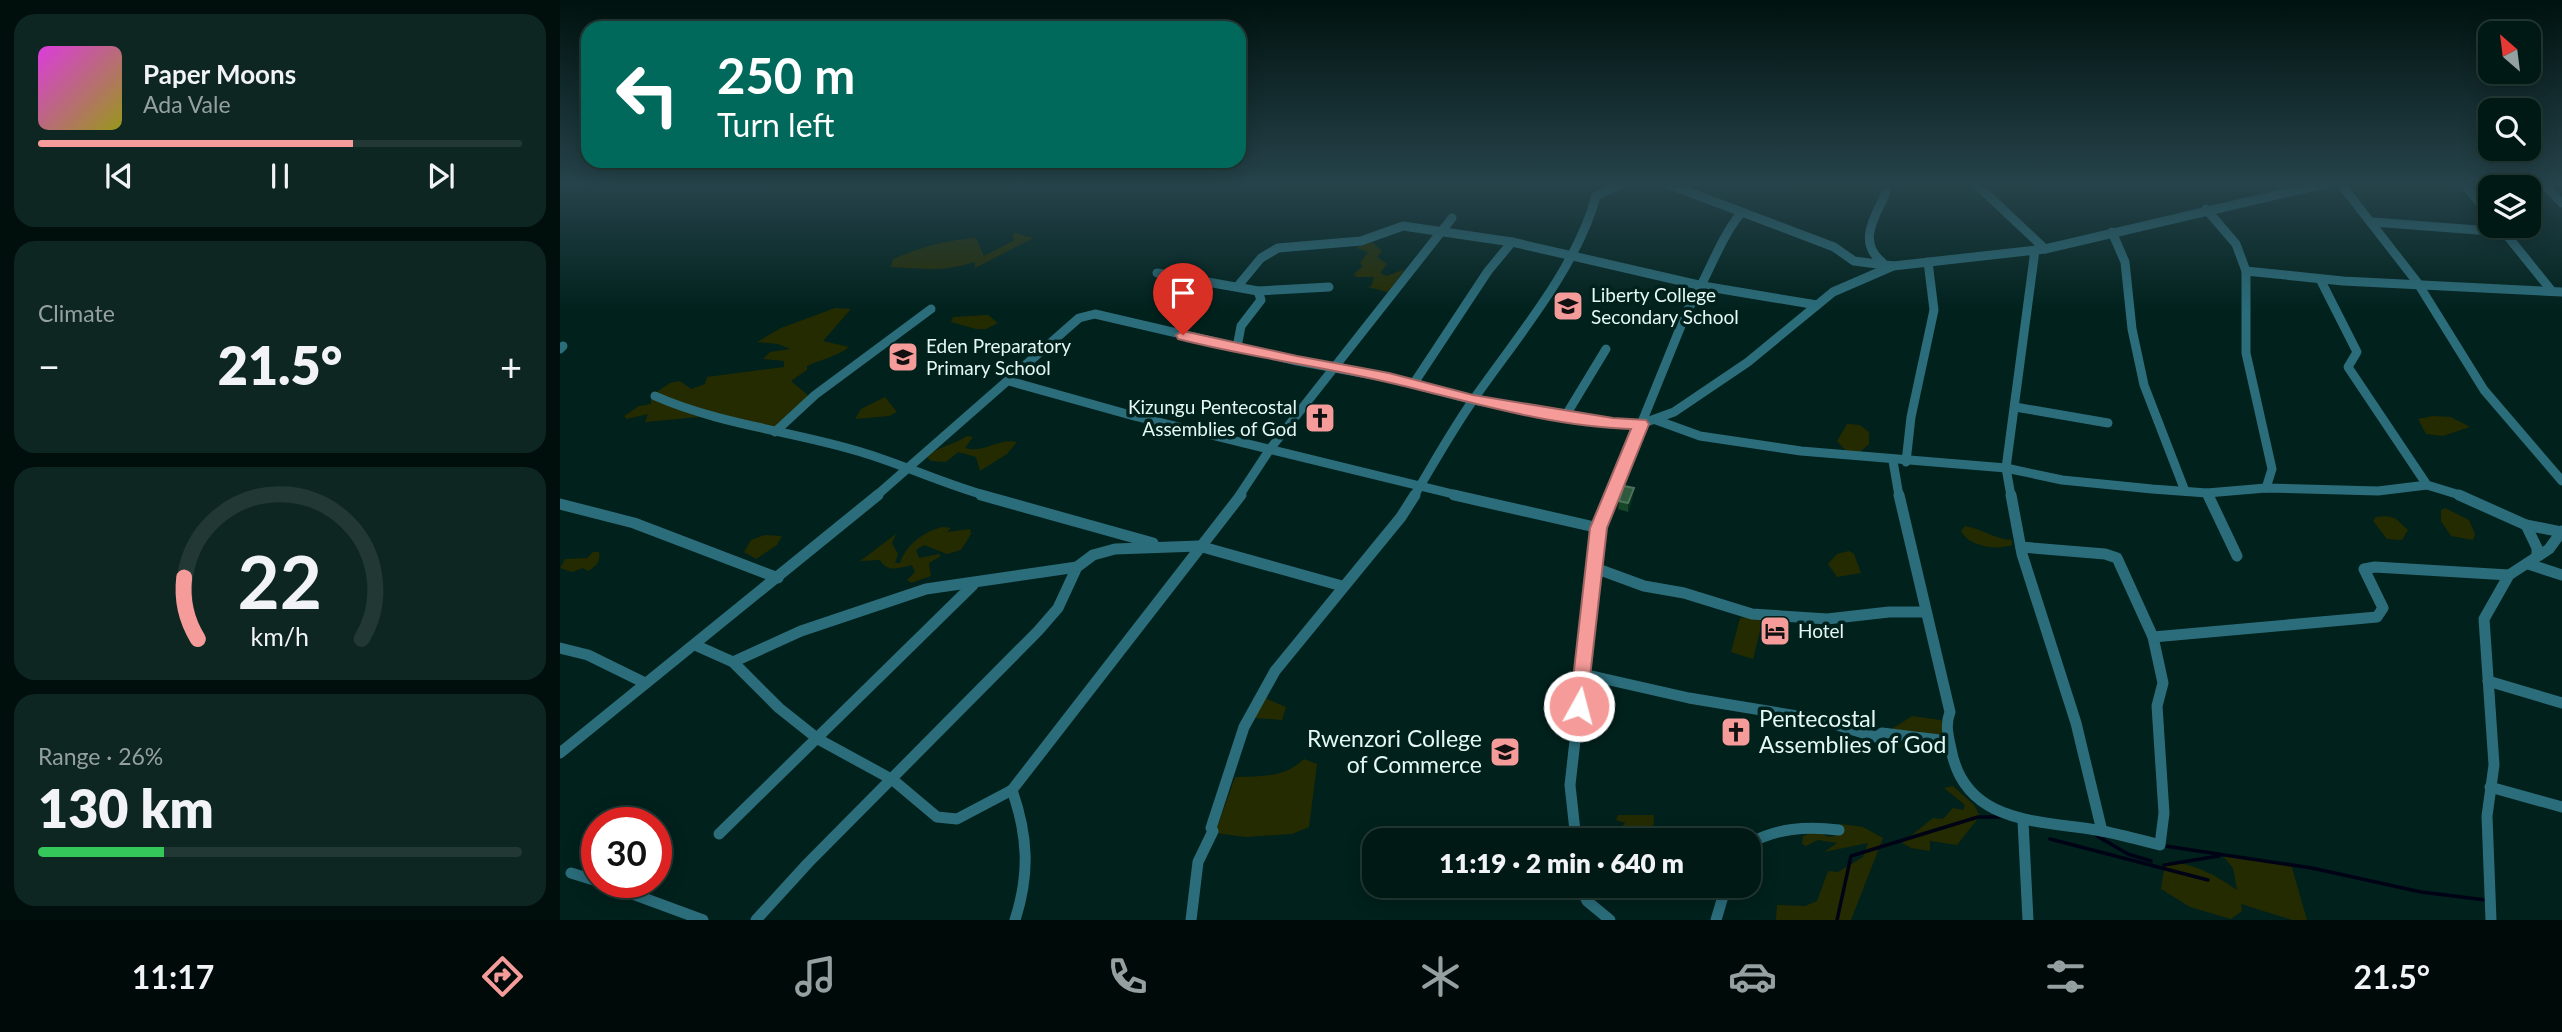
<!DOCTYPE html>
<html lang="en">
<head>
<meta charset="utf-8">
<style>
	body { margin:0; font-family:Lato,sans-serif; background:#0e2622; color:#f1f3f6; height:100vh; display:flex; flex-direction:column; font-size:26px; white-space:nowrap }
	* { box-sizing:border-box; margin:0 }
	p { font-size:23px; color:#95a0a0 }
	.icon { flex:none; width:38px; height:38px; fill:none; stroke:currentColor; stroke-width:2; stroke-linecap:round; stroke-linejoin:round }
	.map { position:relative; flex:1; overflow:hidden }
	.details { display:flex; flex-direction:column; gap:14px; padding:14px; background:#000e0c; width:560px }
	.details>* { flex:none }
	.top-card { position:absolute; left:21px; top:21px; width:665px; height:147px; border-radius:21px; box-shadow:0 4px 18px #0003,0 0 0 2px #223834; background:#00695c; color:#fff; overflow:hidden }
	.needle { width:46px; rotate:332deg }
	.tools { position:absolute; left:1918px; top:21px; display:grid; gap:14px }
	.tools a { display:grid; place-items:center; width:63px; height:63px; border-radius:14px; background:#001915; box-shadow:0 4px 18px #0003,0 0 0 2px #223834; font-size:35px }
	.speed { position:absolute; left:21px; top:807px; display:flex; gap:14px; font-size:35px; font-weight:700; text-align:center }
	.speed>* { display:grid; place-content:center; width:91px; height:91px; border-radius:50%; background:#001915; box-shadow:0 4px 18px #0003,0 0 0 2px #223834; line-height:1 }
	.speed .limit { border:10px solid #d22; background:#fff; color:#111 }
	.pin { position:absolute; display:grid; place-items:center; width:60px; height:60px; color:#fff; margin:-72px -30px; border-radius:50% 50% 50% 0; rotate:-45deg; box-shadow:0 0 7px #0007 }
	.pin .icon { rotate:45deg }
	.me { position:absolute; width:77px; margin:-38px; rotate:7deg; stroke-linejoin:round; filter:drop-shadow(0 0 5px #0008) }
	.turn { display:flex; align-items:center; gap:24px; height:147px; padding:0 21px; font-size:32px }
	.turn .icon { width:91px; height:91px; stroke-width:2.5 }
	.turn b { display:block; font-size:49px; line-height:60px }
	.big { font-size:52px; font-weight:800; line-height:1.1 }
	.details .tile { flex:1; display:flex; flex-direction:column; justify-content:center; gap:10px; min-width:0; padding:0 24px; border-radius:21px; background:#0e2622 }
	.details .dial { align-items:center; gap:0 }
	.dial svg { height:182px; overflow:visible; fill:none; stroke:#223834; stroke-width:7; stroke-linecap:round; text-anchor:middle }
	.dial text { fill:#f1f3f6; stroke:none }
	.song { display:flex; align-items:center; gap:21px }
	.cover { width:84px; height:84px; border-radius:10px; background:linear-gradient(135deg,hsl(300 70% 55%),hsl(60 70% 35%)) }
	.played { height:7px; border-radius:4px; background:linear-gradient(90deg,#f59b99 65%,#223834 65%) }
	.keys { display:flex; justify-content:space-around; direction:ltr }
	.heat { display:flex; justify-content:space-between; align-items:center; font-size:38px; direction:ltr }
	.charge { height:10px; border-radius:5px; background:linear-gradient(90deg,#34c759 26%,#223834 0) }
	.trip { position:absolute; left:802px; top:828px; width:399px; height:70px; border-radius:21px; background:#001915; box-shadow:0 4px 18px #0003,0 0 0 2px #223834; font-weight:800; line-height:70px; text-align:center }
	.dock { display:flex; height:112px; justify-content:space-around; align-items:center; background:#000a08; color:#95a0a0 }
	.dock .icon { width:49px; height:49px }
	.dock .on { color:#f59b99 }
	.dock b { font-size:32px; color:#f1f3f6 }
	main { display:flex; flex:1; min-height:0 }
	.map>svg:first-child { display:block }
	.green { fill:#252b00 }
	.lines { fill:none; stroke-linecap:round; stroke-linejoin:round }
	.stream { stroke:#000316; stroke-width:3.5 }
	.minor-far1 { stroke:#2b6d7b; stroke-width:9 }
	.minor { stroke:#2b6d7b; stroke-width:11 }
	.wall { fill:#184527 }
	.shaded-wall { fill:#052f1a }
	.building { fill:#2e593d; stroke:#4b725a; stroke-width:2 }
	.route { fill:#f59b99; stroke:#9f6563; stroke-width:2 }
	.labels { text-anchor:middle; stroke-width:7; stroke-linejoin:round; paint-order:stroke }
	.poi-label { font-size:19px; fill:#e5f8f4; stroke:#00211c; text-anchor:start }
	.near-poi-label { font-size:23px; fill:#e5f8f4; stroke:#00211c; text-anchor:start }
</style>
</head>
<body>
<main>
<section class="details">
<div class="tile">
<div class="song"><i class="cover"></i><div><b>Paper Moons</b><p>Ada Vale</p></div></div>
<div class="played"></div>
<div class="keys"><svg class="icon" aria-label="previous" viewBox="0 0 24 24"><path d="M18 5L8 12l10 7zM5 5v14"/></svg><svg class="icon" aria-label="pause" viewBox="0 0 24 24"><path d="M8 5v14M16 5v14"/></svg><svg class="icon" aria-label="next" viewBox="0 0 24 24"><path d="M6 5l10 7-10 7zM19 5v14"/></svg></div>
</div>
<div class="tile"><p>Climate</p>
<div class="heat"><a>−</a><b class="big">21.5°</b><a>+</a></div>
</div>
<div class="tile dial"><svg viewBox="0 0 100 80">
<path d="M14 69A42 42 0 1 1 86 69"/>
<path d="M14 69A42 42 0 0 1 8 42" stroke="#f59b99"/>
<text x="50" y="56" font-size="32" font-weight="700">22</text>
<text x="50" y="72" font-size="11">km/h</text>
</svg></div>
<div class="tile"><p>Range · 26%</p><b class="big">130 km</b><div class="charge"></div></div>
</section>
<div class="map">
<svg width="2002" height="920" viewBox="0 0 2002 920">
	<rect width="100%" height="100%" fill="#00211c"/>
	<!-- green -->
	<g class="green">
		<path d="M455 233 473 238 415 268V262C381 272 365 269 331 267L333 259C361 247 386 240 416 238L424 256 455 240 452 236Z"/>
		<polygon points="806,242 813,243 822,251 817,257 827,264 820,273 827,276 845,269 828,292 808,287 812,285 814,277 796,277 794,274 803,266 800,263 808,252 796,248"/>
		<path d="M275 308 291 309 263 341 289 347C276 357 262 359 247 366V370L231 381 250 397 215 432 202 433 139 417 85 422 88 414 67 419 64 416 79 406 91 404V396L110 383 120 381 131 389 145 384 147 377 224 367V361L203 359 210 352 230 349 218 344 197 342 221 328Z"/>
		<polygon points="428,315 438,323 426,329 416,329 391,322 393,317"/>
		<polygon points="325,397 337,412 329,416 295,419 301,409"/>
		<polygon points="1873,416 1891,417 1910,427 1883,436 1866,434 1858,419"/>
		<polygon points="1287,424 1300,425 1309,432 1309,444 1300,452 1286,451 1277,441"/>
		<path d="M407 436 413 437 405 448C424 454 438 438 457 442L447 454 420 471 416 457 398 452 386 462 371 461 366 456C380 446 393 445 407 436Z"/>
		<polygon points="1885,508 1909,520 1915,534 1913,540 1891,536 1881,521 1881,510"/>
		<polygon points="1825,516 1835,518 1848,530 1842,540 1827,539 1813,521 1816,517"/>
		<path d="M1405 526C1423 529 1434 539 1452 540V545C1437 551 1408 546 1401 531Z"/>
		<path d="M383 527 391 528 387 532 410 529 411 534 401 550 387 554 364 545 356 550 359 558 379 554 381 556 369 563 371 576 351 583 347 580 355 572 352 565C339 568 327 573 320 560L300 561 336 534 332 543 338 554 335 563H340C346 545 364 531 383 527Z"/>
		<polygon points="205,535 222,536 217,545 196,559 184,552 191,540"/>
		<polygon points="1289,551 1294,554 1301,573 1277,577 1268,564 1277,554"/>
		<path d="M33 552H39C41 562 36 566 28 571L23 568 12 572 0 568 5 559 27 558Z"/>
		<polygon points="1204,615 1193,659 1171,652 1180,618"/>
		<polygon points="708,695 707,699 726,707 722,720 695,718 693,713"/>
		<path d="M1352 716 1381 720 1390 732C1371 756 1356 754 1329 743L1327 732Z"/>
		<path d="M744 759 757 764 749 827 732 834 685 837 655 833 675 777C702 776 724 778 744 759Z"/>
		<polygon points="1393,786 1414,805 1420,816 1397,845 1370,841 1370,851 1351,848 1342,843 1373,818 1383,819 1393,808 1403,810 1405,805 1384,788"/>
		<polygon points="1058,815 1094,815 1093,840 1045,840 1046,830 1059,831 1065,823 1056,820"/>
		<polygon points="1281,824 1303,827 1323,838 1291,920 1216,920 1217,905 1245,906 1257,901 1268,871 1278,872 1303,857 1308,843 1264,852 1277,843 1258,840 1246,846 1242,844 1243,836 1255,831 1269,837 1282,834"/>
		<path d="M1662 855 1731 864 1747 920H1732L1681 904 1682 911 1671 919 1630 907 1601 889 1605 862C1633 862 1655 875 1677 890L1673 868Z"/>
	</g>
	<g class="lines">
		<!-- stream -->
		<g class="stream">
			<polyline points="1537,836 1568,854 1591,861"/>
			<polyline points="1490,839 1648,880"/>
			<polyline points="1605,846 1752,868 1861,892 1926,900"/>
			<polyline points="1604,865 1659,856"/>
			<polyline points="1277,920 1291,856 1418,817 1440,817"/>
		</g>
		<!-- minor-far1 -->
		<g class="minor-far1">
			<polyline points="1105,183 1274,247 1294,261 1333,266"/>
			<polyline points="1415,183 1485,249"/>
			<polyline points="1780,183 1857,282 1924,390 2002,481"/>
			<polyline points="1903,183 1930,215"/>
			<polyline points="1982,183 2002,203"/>
			<polyline points="1646,209 1676,244 1686,271 1686,353 1712,469 1706,488"/>
			<polyline points="1813,222 1944,232"/>
			<polyline points="1941,228 1991,290"/>
			<polyline points="1552,232 1565,262 1572,329 1584,385 1625,491"/>
			<path d="M1322 262C1297 242 1315 216 1326 193"/>
			<polyline points="1686,271 1783,281 2002,292"/>
			<polyline points="597,273 698,291 769,287"/>
			<polyline points="1760,279 1797,352 1788,367 1867,485"/>
			<polyline points="677,287 701,258 718,248 801,241 843,226 952,242 1143,286 1257,305"/>
			<polyline points="677,347 681,326 701,300 698,291"/>
			<polyline points="0,349 3,346"/>
			<polyline points="449,381 574,416 901,496"/>
			<polyline points="854,383 928,271 952,242"/>
			<path d="M95 396C161 425 233 431 301 452 344 465 384 484 427 496"/>
			<polyline points="1455,407 1548,423"/>
			<polyline points="1006,415 1046,349"/>
			<polyline points="1096,420 1140,436 1241,451 1446,468 1502,480 1592,489 1647,493 1706,488 1818,491 1867,485 1903,496"/>
			<polyline points="215,432 255,395 371,309"/>
			<polyline points="1333,461 1339,496"/>
			<polyline points="1346,462 1351,417 1374,310 1368,262"/>
			<polyline points="1647,493 1649,496"/>
			<polyline points="316,496 519,318 535,314 737,361 829,378 913,400 1053,424 1081,424 1114,412 1188,362 1273,292 1333,266 1485,249 1768,183"/>
			<polyline points="679,496 710,449 892,218"/>
			<path d="M854 496C874 463 893 428 916 396 958 336 1017 267 1036 196L1063 183"/>
			<path d="M1052 496 1127 311C1147 280 1158 241 1181 213"/>
			<polyline points="1451,496 1446,468 1475,250"/>
		</g>
		<!-- minor -->
		<g class="minor">
			<polyline points="421,495 593,543"/>
			<polyline points="894,495 1039,528"/>
			<path d="M1339 495 1390 712C1385 725 1388 735 1391 749 1405 826 1482 820 1542 831 1562 835 1581 840 1600 845L1604 813 1597 706 1603 683 1593 637 1557 558 1545 554 1461 547"/>
			<polyline points="1451,495 1462,554 1516,723 1542,831"/>
			<polyline points="1648,495 1677,556"/>
			<polyline points="1899,495 1966,525 2002,532"/>
			<polyline points="0,504 74,523 218,578"/>
			<polyline points="1966,525 1977,548 1977,556"/>
			<polyline points="1968,564 2002,575"/>
			<polyline points="1035,568 1084,586 1124,593 1192,614 1267,619 1329,612 1363,612"/>
			<polyline points="1593,637 1817,617 1823,608 1804,569 1815,567 1949,575"/>
			<polyline points="135,645 173,662 219,708 258,739 333,780 377,817 397,819 452,790 681,495"/>
			<polyline points="0,648 28,655 85,683"/>
			<polyline points="173,662 241,631 366,589 517,567"/>
			<polyline points="1023,674 1129,698 1261,720 1316,737 1322,733 1388,741"/>
			<polyline points="1928,681 2002,703"/>
			<polyline points="0,753 318,495"/>
			<polyline points="1930,787 2002,807"/>
			<path d="M452 790C468 836 470 873 455 920"/>
			<polyline points="1463,821 1468,920"/>
			<polyline points="159,834 413,585"/>
			<polyline points="1016,840 1010,785 1039,528 1053,495"/>
			<path d="M1188 844C1217 828 1246 826 1279 830"/>
			<polyline points="11,873 37,881"/>
			<polyline points="40,882 143,920"/>
			<polyline points="1020,886 1027,901 1050,920"/>
			<polyline points="196,920 248,863 478,631 498,608 517,567 533,555 555,549 639,546 782,586"/>
			<polyline points="631,920 638,862 653,831 651,828 684,727 715,671 841,517 855,495"/>
			<polyline points="1156,920 1166,886"/>
			<polyline points="1931,920 1927,816 1934,765 1924,619 1949,575 1989,549 2002,531"/>
		</g>
	</g>
	<!-- wall -->
	<polygon class="wall" points="1073,497 1068,512 1058,509 1059,501"/>
	<!-- shaded-wall -->
	<polygon class="shaded-wall" points="1074,488 1073,497 1068,512 1068,503"/>
	<!-- building -->
	<polygon class="building" points="1064,486 1074,488 1068,503 1059,501"/>
	<!-- sky -->
	<linearGradient id="sky" x2="0" y2="1"><stop stop-color="#00120f"/><stop offset="0.59" stop-color="#26434b"/><stop offset="1" stop-color="#26434b" stop-opacity="0"/></linearGradient>
	<rect width="2002" height="312" fill="url(#sky)"/>
	<!-- route -->
	<path class="route" d="M623 331 737 356 829 373 913 395 1053 418 1086 420 1089 424 1047 528 1026 712 1019 715 1013 712 1010 706 1030 528 1071 429C991 427 908 401 831 383 760 366 688 357 618 339L616 335Z"/>
	<!-- icons -->
	<defs>
		<g id="university-square" transform="scale(1.575)"><rect x="-9" y="-9" width="18" height="18" rx="4" fill="#f59b99" stroke="#00211c"/><path d="M0-5L7-2L0 1L-7-2ZM-4 1L0 2.5L4 1V4Q0 6-4 4Z" fill="#111"/></g>
		<g id="school-square" transform="scale(1.575)"><rect x="-9" y="-9" width="18" height="18" rx="4" fill="#f59b99" stroke="#00211c"/><path d="M0-5L7-2L0 1L-7-2ZM-4 1L0 2.5L4 1V4Q0 6-4 4Z" fill="#111"/></g>
		<g id="church-square" transform="scale(1.575)"><rect x="-9" y="-9" width="18" height="18" rx="4" fill="#f59b99" stroke="#00211c"/><path d="M-1.2-6h2.4v3.5h3.3v2.4h-3.3V6h-2.4V-.1h-3.3v-2.4h3.3Z" fill="#111"/></g>
		<g id="hotel-square" transform="scale(1.575)"><rect x="-9" y="-9" width="18" height="18" rx="4" fill="#f59b99" stroke="#00211c"/><path d="M-6-4.5h1.5V1H6V5H4.5V3h-9V5H-6ZM-4 0a1.8 1.8 0 1 1 3.6 0ZM.5 0V-2.5h3Q6-2.5 6 0Z" fill="#111"/></g>
	</defs>
	<g fill-rule="evenodd">
		<use href="#university-square" x="1008" y="306"/>
		<use href="#school-square" x="343" y="357"/>
		<use href="#church-square" x="760" y="418"/>
		<use href="#hotel-square" x="1215" y="631"/>
		<use href="#church-square" x="1176" y="732"/>
		<use href="#university-square" x="945" y="752"/>
	</g>
	<g class="labels">
		<!-- poi labels -->
		<g class="poi-label">
			<text x="1031" y="302">Liberty College<tspan x="1031" dy="22">Secondary School</tspan></text>
			<text x="366" y="353">Eden Preparatory<tspan x="366" dy="22">Primary School</tspan></text>
			<text x="737" y="414" text-anchor="end">Kizungu Pentecostal<tspan x="737" dy="22">Assemblies of God</tspan></text>
			<text x="1238" y="638">Hotel</text>
		</g>
		<!-- near-poi labels -->
		<g class="near-poi-label">
			<text x="1199" y="727">Pentecostal<tspan x="1199" dy="26">Assemblies of God</tspan></text>
			<text x="922" y="747" text-anchor="end">Rwenzori College<tspan x="922" dy="26">of Commerce</tspan></text>
		</g>
	</g>
</svg>
<div class="tools">
<a><svg class="needle" viewBox="-14 -14 28 28"><path d="M0-13l5 13h-10z" fill="#e53935"/><path d="M0 13l5-13h-10z" fill="#95a0a0"/></svg></a>
<a><svg class="icon" aria-label="search" viewBox="0 0 24 24"><circle cx="10" cy="10" r="6"/><path d="M15 15l6 6"/></svg></a>
<a><svg class="icon" aria-label="layers" viewBox="0 0 24 24"><path d="M12 4l9 5-9 5-9-5zM3 14l9 5 9-5"/></svg></a>
</div>
<div class="speed"><div class="limit">30</div></div>
<div class="pin" style="left:623px;top:335px;background:#d93025"><svg class="icon" aria-label="arrive" viewBox="0 0 24 24"><path d="M6 21V4h12l-3 4 3 4H6"/></svg></div>
<svg class="me" style="left:1019px;top:706px" viewBox="-20 -20 40 40"><circle r="17" fill="#f59b99" stroke="#fff" stroke-width="3"/><path d="M0-11L8 9 0 5-8 9z" fill="#fff"/></svg>
<div class="trip">11:19 · 2 min · 640 m</div>
<div class="top-card">
<div class="turn"><svg class="icon" aria-label="left" viewBox="0 0 24 24"><path d="M17 20v-9H6M10 6l-5 5 5 5"/></svg><div><b>250 m</b>Turn left</div></div>
</div>
</div>
</main>
<nav class="dock">
<b>11:17</b>
<svg class="icon on" aria-label="directions" viewBox="0 0 24 24"><path d="M12 3l9 9-9 9-9-9zM9 14v-3h6M13 9l2 2-2 2"/></svg>
<svg class="icon" aria-label="music" viewBox="0 0 24 24"><path d="M9 18V5l10-2v13"/><circle cx="6" cy="18" r="3"/><circle cx="16" cy="16" r="3"/></svg>
<svg class="icon" aria-label="phone" viewBox="0 0 24 24"><path d="M5 4h4l2 5-3 2q2 4 5 5l2-3 5 2v4C11 20 4 13 5 4z"/></svg>
<svg class="icon" aria-label="climate" viewBox="0 0 24 24"><path d="M12 3v18M4 7l16 10M4 17L20 7"/></svg>
<svg class="icon" aria-label="car" viewBox="0 0 24 24"><path d="M5 17H2v-5l4-1 3-4h7l3 4 3 1v5h-3M9 17h6M6 11h13"/><circle cx="7" cy="17" r="2"/><circle cx="17" cy="17" r="2"/></svg>
<svg class="icon" aria-label="filters" viewBox="0 0 24 24"><path d="M4 7h16M4 17h16"/><circle cx="9" cy="7" r="2"/><circle cx="15" cy="17" r="2"/></svg>
<b>21.5°</b>
</nav>
</body>
</html>
